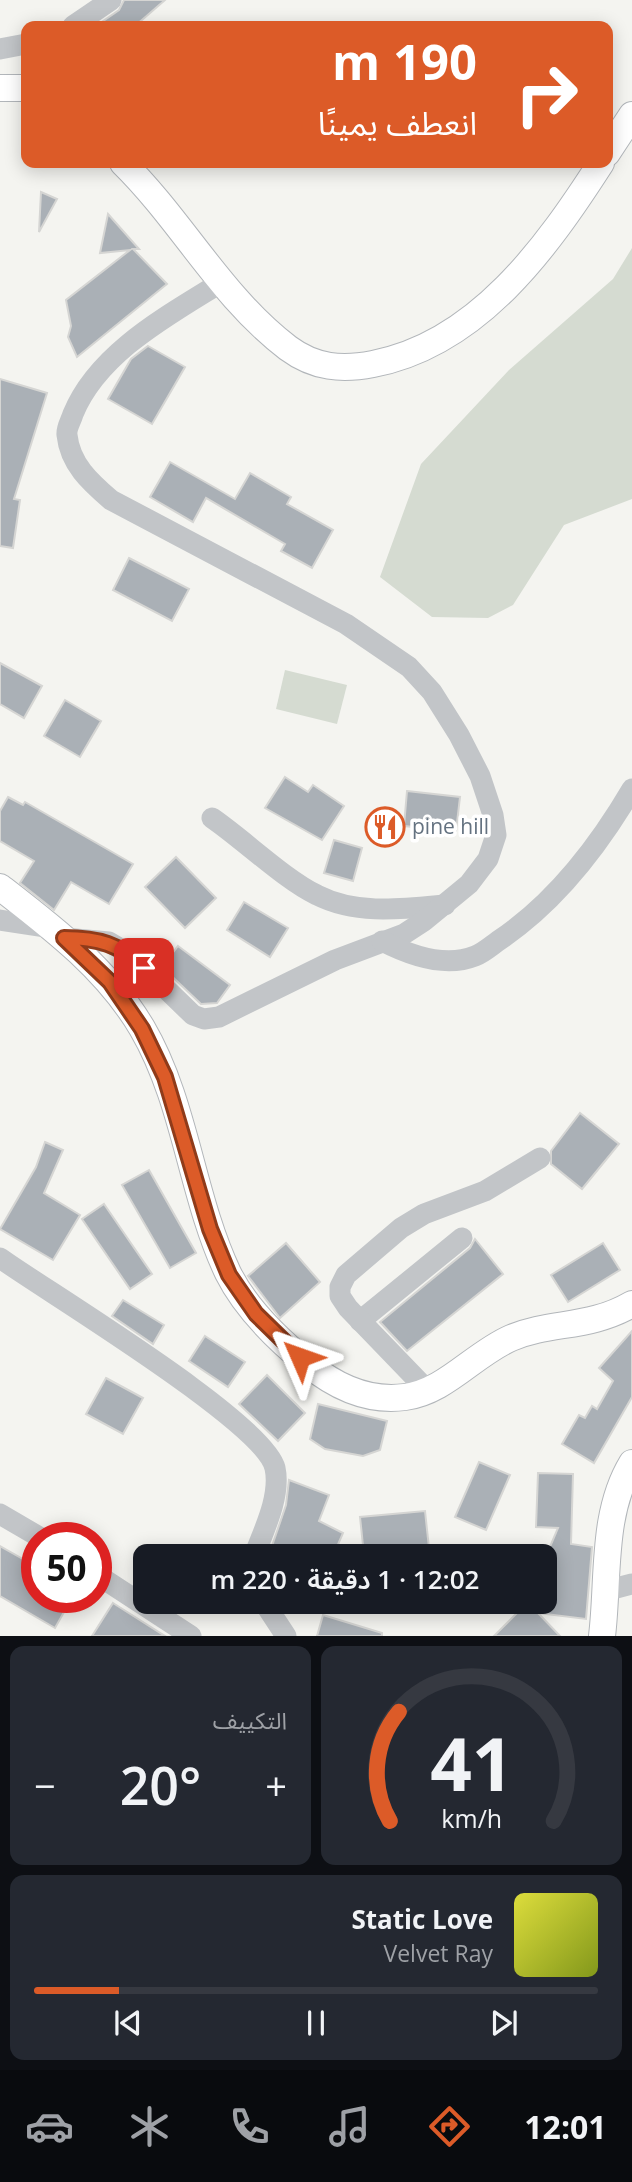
<!DOCTYPE html>
<html lang="ar">
<head>
<meta charset="utf-8">
<style>
	body { margin:0; font-family:"Open Sans","Noto Sans Arabic",sans-serif; background:#242831; color:#f1f3f6; direction:rtl; height:100vh; display:flex; flex-direction:column; font-size:26px; white-space:nowrap }
	* { box-sizing:border-box; margin:0 }
	p { font-size:23px; color:#9ea1a6 }
	.icon { flex:none; width:38px; height:38px; fill:none; stroke:currentColor; stroke-width:2; stroke-linecap:round; stroke-linejoin:round }
	.map { position:relative; height:1636px; overflow:hidden; direction:ltr }
	.sheet { display:flex; flex-direction:column; gap:10px; padding:10px; background:#0d0f14; flex:1 }
	.sheet>* { flex:none }
	.top-card { position:absolute; left:21px; top:21px; width:592px; height:147px; border-radius:14px; box-shadow:0 4px 18px #0003; direction:rtl; background:#dc5b28; color:#fff; overflow:hidden }
	.speed { position:absolute; left:21px; top:1522px; display:flex; gap:14px; font-size:35px; font-weight:700; text-align:center }
	.speed>* { display:grid; place-content:center; width:91px; height:91px; border-radius:50%; background:#171b24; box-shadow:0 4px 18px #0003; line-height:1 }
	.speed .limit { border:10px solid #d22; background:#fff; color:#111 }
	.pin { position:absolute; display:grid; place-items:center; width:60px; height:60px; color:#fff; margin:-30px; border-radius:14px; box-shadow:0 4px 10px #0006 }
	.me { position:absolute; width:77px; margin:-38px; rotate:313deg; stroke-linejoin:round; filter:drop-shadow(0 0 5px #0008) }
	.turn { display:flex; align-items:center; gap:24px; height:147px; padding:0 21px; font-size:32px }
	.turn .icon { width:91px; height:91px; stroke-width:2.5 }
	.turn b { display:block; font-size:49px; line-height:60px }
	.big { font-size:52px; font-weight:600; line-height:1.1 }
	.sheet .tile { flex:1; display:flex; flex-direction:column; justify-content:center; gap:10px; min-width:0; padding:0 24px; border-radius:14px; background:#242831 }
	.sheet .dial { align-items:center; gap:0 }
	.dial svg { height:182px; overflow:visible; fill:none; stroke:#363941; stroke-width:7; stroke-linecap:round; text-anchor:middle }
	.dial text { fill:#f1f3f6; stroke:none }
	.song { display:flex; align-items:center; gap:21px }
	.cover { width:84px; height:84px; border-radius:10px; background:linear-gradient(135deg,hsl(60 70% 55%),hsl(70 70% 35%)) }
	.played { height:7px; border-radius:4px; background:linear-gradient(90deg,#dc5b28 15%,#363941 15%) }
	.keys { display:flex; justify-content:space-around; direction:ltr }
	.heat { display:flex; justify-content:space-between; align-items:center; font-size:38px; direction:ltr }
	.sheet .tiles { flex:1; display:grid; gap:10px; grid-template-columns:1fr 1fr }
	.tile:last-child { grid-column:span 2 }
	.trip { position:absolute; left:133px; top:1544px; width:424px; height:70px; border-radius:14px; background:#171b24; box-shadow:0 4px 18px #0003; font-weight:600; line-height:70px; text-align:center; direction:rtl }
	.menu { display:flex; height:112px; justify-content:space-around; align-items:center; background:#090b0e; color:#9ea1a6 }
	.menu .icon { width:49px; height:49px }
	.menu .current { color:#dc5b28 }
	.menu b { font-size:32px; color:#f1f3f6 }
	.map>svg:first-child { display:block }
	.green { fill:#d5dbd1 }
	.building { fill:#aab0b6; stroke:#d5d5d3; stroke-width:2 }
	.lines { fill:none; stroke-linecap:round; stroke-linejoin:round }
	.major-casing { stroke:#b2b6ba; stroke-width:28 }
	.minor { stroke:#c2c5c8; stroke-width:21 }
	.major { stroke:#fff; stroke-width:26 }
	.route-casing { stroke:#8f3b1a; stroke-width:18 }
	.route { stroke:#dc5b28; stroke-width:12 }
	.labels { text-anchor:middle; stroke-width:7; stroke-linejoin:round; paint-order:stroke }
	.poi-label { font-size:21px; fill:#647280; stroke:#fff; text-anchor:start }
</style>
</head>
<body>
<div class="map">
<svg width="632" height="1636" viewBox="0 0 632 1636">
	<rect width="100%" height="100%" fill="#f4f4f0"/>
	<!-- green -->
	<g class="green">
		<polygon points="632,248 632,499 564,525 513,605 488,618 432,617 380,577 421,464 509,370 613,279"/>
		<polygon points="285,670 347,685 337,724 276,709"/>
	</g>
	<!-- building -->
	<g class="building">
		<polygon points="124,0 165,0 135,26 96,26 119,10"/>
		<polygon points="41,192 57,199 39,232"/>
		<polygon points="108,214 139,249 133,249 167,284 77,357 68,337 71,326 66,300 130,250 100,253"/>
		<polygon points="148,346 185,367 152,424 108,399 131,359"/>
		<polygon points="0,379 47,393 14,499 20,500 13,548 0,546"/>
		<polygon points="170,462 235,499 250,473 291,497 287,504 333,530 312,568 281,551 285,544 206,498 193,522 150,497"/>
		<polygon points="129,558 189,589 172,621 113,590"/>
		<polygon points="0,663 42,686 24,718 0,704"/>
		<polygon points="65,700 101,721 80,757 44,736"/>
		<polygon points="285,777 308,792 313,785 344,806 322,840 265,808"/>
		<polygon points="407,791 460,797 456,831 404,826"/>
		<polygon points="8,797 23,805 25,802 133,864 109,904 71,882 54,910 20,883 34,861 0,841 0,811"/>
		<polygon points="334,840 362,848 353,881 324,873"/>
		<polygon points="176,857 216,898 185,928 145,887"/>
		<polygon points="244,902 288,928 270,957 227,930"/>
		<polygon points="178,946 230,985 217,1003 201,1004 162,967"/>
		<polygon points="580,1113 619,1144 582,1189 551,1164 551,1151"/>
		<polygon points="45,1142 63,1150 44,1193 80,1215 53,1260 0,1229 36,1167"/>
		<polygon points="149,1170 196,1253 170,1268 122,1185"/>
		<polygon points="104,1204 152,1274 130,1289 82,1219"/>
		<polygon points="475,1239 503,1274 407,1351 380,1322 470,1248"/>
		<polygon points="286,1243 320,1282 280,1318 248,1276"/>
		<polygon points="603,1243 620,1270 568,1302 551,1275"/>
		<polygon points="123,1300 164,1325 153,1344 112,1316"/>
		<polygon points="632,1331 632,1397 594,1463 562,1444 579,1415 585,1418 592,1406 597,1409 613,1381 599,1368"/>
		<polygon points="205,1336 245,1362 228,1387 189,1361"/>
		<polygon points="267,1375 305,1413 278,1441 239,1404"/>
		<polygon points="106,1378 143,1398 123,1434 86,1414"/>
		<polygon points="318,1404 387,1421 380,1450 363,1456 325,1449 310,1439"/>
		<polygon points="479,1462 510,1475 486,1530 455,1517"/>
		<polygon points="538,1473 573,1474 571,1544 592,1547 586,1619 538,1613 560,1636 494,1636 519,1611 512,1610 513,1601 544,1601 544,1561 558,1528 536,1527"/>
		<polygon points="289,1480 329,1495 319,1521 343,1533 333,1556 293,1556 272,1546 286,1505"/>
		<polygon points="425,1511 429,1548 364,1555 360,1517"/>
		<polygon points="0,1546 37,1567 37,1598 72,1598 55,1628 0,1596"/>
		<polygon points="113,1603 165,1636 92,1636"/>
		<polygon points="323,1615 382,1633 382,1636 317,1636"/>
	</g>
	<g class="lines">
		<!-- major casing -->
		<g class="major-casing">
			<g id="major">
				<polyline points="0,88 26,88"/>
				<polyline points="607,153 632,115"/>
				<path d="M123 163C182 221 221 297 288 348 315 368 342 370 373 364 478 344 547 247 601 163"/>
				<path d="M0 887C53 928 107 969 142 1028 186 1103 191 1195 228 1273 246 1309 277 1339 308 1364 336 1387 368 1402 405 1397 445 1392 474 1354 511 1338 551 1321 589 1329 632 1304"/>
				<path d="M602 1636C609 1579 601 1514 632 1463"/>
			</g>
		</g>
		<!-- minor -->
		<g class="minor">
			<polyline points="73,26 111,0"/>
			<polyline points="0,49 26,44"/>
			<path d="M212 818C244 840 284 879 317 895 356 915 402 909 445 905"/>
			<polyline points="0,920 51,928"/>
			<path d="M64 938 109 942 131 955 193 1015 204 1019 219 1017 335 960 404 934 424 921 469 884 488 859 496 835 493 815 480 776 459 735 432 692 409 667 346 624 111 500C90 482 70 464 67 435 66 428 71 421 73 414 98 353 167 316 220 283"/>
			<path d="M382 941C409 955 445 968 475 956 483 953 491 946 498 941 555 903 598 847 632 789"/>
			<path d="M0 1258C49 1293 264 1422 275 1468 281 1496 264 1530 254 1556"/>
			<polyline points="360,1321 462,1238"/>
			<polyline points="428,1391 348,1308 340,1296 340,1287 346,1275 401,1228 424,1214 485,1191 540,1158"/>
			<polyline points="0,1514 41,1538"/>
			<polyline points="96,1574 191,1636"/>
			<polyline points="605,1591 632,1584"/>
			<polyline points="263,1601 286,1636"/>
		</g>
		<!-- major -->
		<use href="#major" class="major"/>
	</g>
	<g class="lines">
		<!-- route casing -->
		<g class="route-casing">
			<path id="route" d="M144 968C120 944 98 938 64 938L110 982 142 1029 165 1077 210 1229 229 1275 256 1314 300 1357"/>
		</g>
		<!-- route -->
		<use href="#route" class="route"/>
	</g>
	<!-- icons -->
	<defs>
		<g id="restaurant-ring" transform="scale(2.0125)"><circle r="9.5" fill="#fff" stroke="#dc5b28" stroke-width="1.5"/><path d="M-5-6h1v4h1v-4h1v4h1v-4h1v5L-1.5 .5V6h-2V.5L-5-1ZM5-6V6H3V1.5H1.5Q1.5-4 5-6Z" fill="#dc5b28"/></g>
	</defs>
	<g fill-rule="evenodd">
		<use href="#restaurant-ring" x="385" y="827"/>
	</g>
	<g class="labels">
		<!-- poi labels -->
		<g class="poi-label">
			<text x="412" y="834">pine hill</text>
		</g>
	</g>
</svg>
<div class="speed"><div class="limit">50</div></div>
<div class="pin" style="left:144px;top:968px;background:#d93025"><svg class="icon" aria-label="arrive" viewBox="0 0 24 24"><path d="M6 21V4h12l-3 4 3 4H6"/></svg></div>
<svg class="me" style="left:300px;top:1357px" viewBox="-20 -20 40 40"><path d="M0-17L14 15 0 8-14 15z" fill="#dc5b28" stroke="#fff" stroke-width="4"/></svg>
<div class="trip">12:02 · 1 دقيقة · 220 m</div>
<div class="top-card">
<div class="turn"><svg class="icon" aria-label="right" viewBox="0 0 24 24"><path d="M7 20v-9h11M14 6l5 5-5 5"/></svg><div><b>190 m</b>انعطف يمينًا</div></div>
</div>
</div>
<section class="sheet">
<div class="tiles">
<div class="tile dial"><svg viewBox="0 0 100 80">
<path d="M14 69A42 42 0 1 1 86 69"/>
<path d="M14 69A42 42 0 0 1 18 21" stroke="#dc5b28"/>
<text x="50" y="56" font-size="32" font-weight="700">41</text>
<text x="50" y="72" font-size="11">km/h</text>
</svg></div>
<div class="tile"><p>التكييف</p>
<div class="heat"><a>−</a><b class="big">20°</b><a>+</a></div>
</div>
<div class="tile">
<div class="song"><i class="cover"></i><div><b>Static Love</b><p>Velvet Ray</p></div></div>
<div class="played"></div>
<div class="keys"><svg class="icon" aria-label="previous" viewBox="0 0 24 24"><path d="M18 5L8 12l10 7zM5 5v14"/></svg><svg class="icon" aria-label="pause" viewBox="0 0 24 24"><path d="M8 5v14M16 5v14"/></svg><svg class="icon" aria-label="next" viewBox="0 0 24 24"><path d="M6 5l10 7-10 7zM19 5v14"/></svg></div>
</div>
</div>
</section>
<nav class="menu">
<b>12:01</b>
<svg class="icon current" aria-label="directions" viewBox="0 0 24 24"><path d="M12 3l9 9-9 9-9-9zM9 14v-3h6M13 9l2 2-2 2"/></svg>
<svg class="icon" aria-label="music" viewBox="0 0 24 24"><path d="M9 18V5l10-2v13"/><circle cx="6" cy="18" r="3"/><circle cx="16" cy="16" r="3"/></svg>
<svg class="icon" aria-label="phone" viewBox="0 0 24 24"><path d="M5 4h4l2 5-3 2q2 4 5 5l2-3 5 2v4C11 20 4 13 5 4z"/></svg>
<svg class="icon" aria-label="climate" viewBox="0 0 24 24"><path d="M12 3v18M4 7l16 10M4 17L20 7"/></svg>
<svg class="icon" aria-label="car" viewBox="0 0 24 24"><path d="M5 17H2v-5l4-1 3-4h7l3 4 3 1v5h-3M9 17h6M6 11h13"/><circle cx="7" cy="17" r="2"/><circle cx="17" cy="17" r="2"/></svg>
</nav>
</body>
</html>
